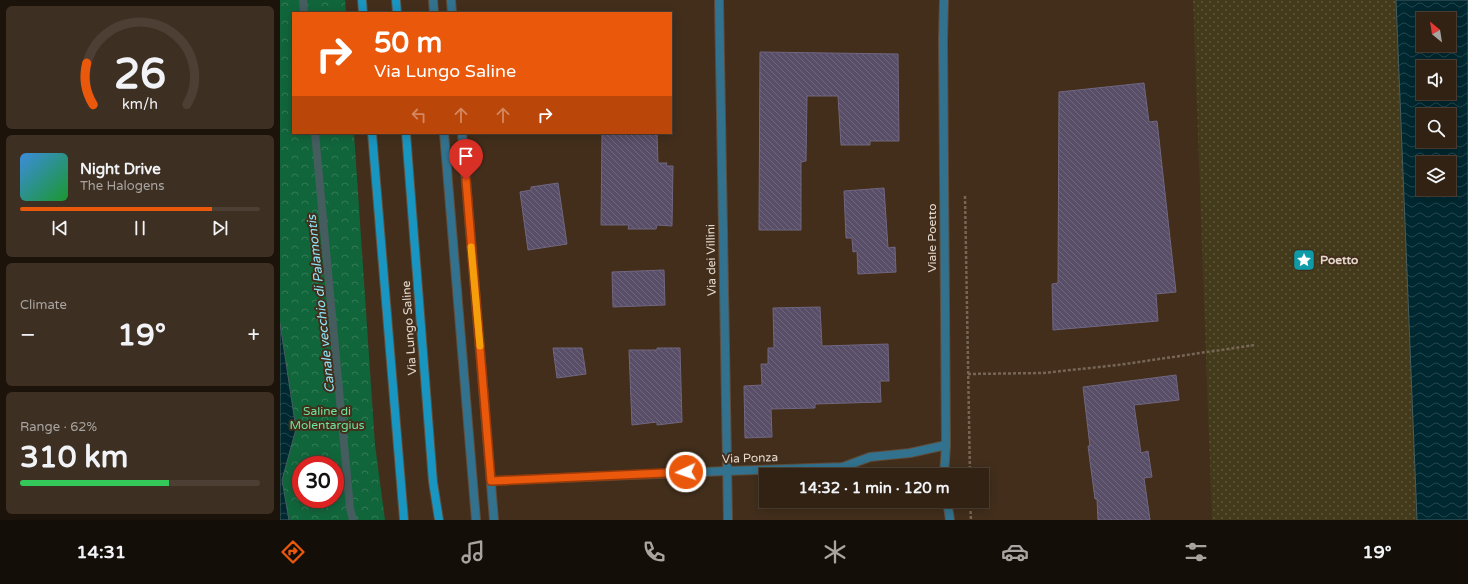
<!DOCTYPE html>
<html lang="en">
<head>
<meta charset="utf-8">
<style>
	body { margin:0; font-family:"Varela Round",sans-serif; background:#3d2f22; color:#f1f3f6; height:100vh; display:flex; flex-direction:column; font-size:15px; white-space:nowrap }
	* { box-sizing:border-box; margin:0 }
	p { font-size:13px; color:#a8a4a0 }
	.icon { flex:none; width:22px; height:22px; fill:none; stroke:currentColor; stroke-width:2; stroke-linecap:round; stroke-linejoin:round }
	.map { position:relative; flex:1; overflow:hidden }
	.panel { display:flex; flex-direction:column; gap:6px; padding:6px; background:#1c130b; width:280px }
	.panel>* { flex:none }
	.guide { position:absolute; left:12px; top:12px; width:380px; height:122px; border-radius:0px; box-shadow:0 2px 10px #0003,0 0 0 1px #4d3f34; background:#ea580c; color:#fff; overflow:hidden }
	.needle { width:26px; rotate:330deg }
	.controls { position:absolute; left:1136px; top:12px; display:grid; gap:8px }
	.controls a { display:grid; place-items:center; width:40px; height:40px; border-radius:0px; background:#322214; box-shadow:0 2px 10px #0003,0 0 0 1px #4d3f34; font-size:20px }
	.speed { position:absolute; left:12px; top:456px; display:flex; gap:8px; font-size:20px; font-weight:700; text-align:center }
	.speed>* { display:grid; place-content:center; width:52px; height:52px; border-radius:50%; background:#322214; box-shadow:0 2px 10px #0003,0 0 0 1px #4d3f34; line-height:1 }
	.speed .limit { border:6px solid #d22; background:#fff; color:#111 }
	.pin { position:absolute; display:grid; place-items:center; width:34px; height:34px; color:#fff; margin:-41px -17px; border-radius:50% 50% 50% 0; rotate:-45deg; box-shadow:0 0 4px #0007 }
	.pin .icon { rotate:45deg }
	.me { position:absolute; width:44px; margin:-22px; rotate:267deg; stroke-linejoin:round; filter:drop-shadow(0 0 3px #0008) }
	.turn { display:flex; align-items:center; gap:14px; height:84px; padding:0 16px; font-size:18px }
	.turn .icon { width:52px; height:52px; stroke-width:2.5 }
	.turn b { display:block; font-size:28px; line-height:34px }
	.lanes { display:flex; align-items:center; height:38px; padding:0 16px; background:#0003; justify-content:center; gap:20px; direction:ltr }
	.lanes .off { opacity:.35 }
	.big { font-size:30px; font-weight:700; line-height:1.1 }
	.panel .tile { flex:1; display:flex; flex-direction:column; justify-content:center; gap:6px; min-width:0; padding:0 14px; border-radius:6px; background:#3d2f22 }
	.panel .dial { align-items:center; gap:0 }
	.dial svg { height:104px; overflow:visible; fill:none; stroke:#4d3f34; stroke-width:7; stroke-linecap:round; text-anchor:middle }
	.dial text { fill:#f1f3f6; stroke:none }
	.song { display:flex; align-items:center; gap:12px }
	.cover { width:48px; height:48px; border-radius:6px; background:linear-gradient(135deg,hsl(210 70% 55%),hsl(130 70% 35%)) }
	.played { height:4px; border-radius:2px; background:linear-gradient(90deg,#ea580c 80%,#4d3f34 80%) }
	.keys { display:flex; justify-content:space-around; direction:ltr }
	.heat { display:flex; justify-content:space-between; align-items:center; font-size:22px; direction:ltr }
	.charge { height:6px; border-radius:3px; background:linear-gradient(90deg,#34c759 62%,#4d3f34 0) }
	.trip { position:absolute; left:479px; top:468px; width:230px; height:40px; border-radius:0px; background:#322214; box-shadow:0 2px 10px #0003,0 0 0 1px #4d3f34; font-weight:700; line-height:40px; text-align:center }
	.dock { display:flex; height:64px; justify-content:space-around; align-items:center; background:#140e08; color:#a8a4a0 }
	.dock .icon { width:28px; height:28px }
	.dock .on { color:#ea580c }
	.dock b { font-size:18px; color:#f1f3f6 }
	main { display:flex; flex:1; min-height:0 }
	.map>svg:first-child { display:block }
	.sand { fill:url(#sand-dots) }
	.park { fill:url(#park-crowns); fill-rule:evenodd }
	.water { fill:url(#water-waves); stroke:#455d5f; fill-rule:evenodd }
	.lines { fill:none; stroke-linecap:round; stroke-linejoin:round }
	.stream { stroke:#455d5f; stroke-width:8 }
	.building { fill:url(#building-back-hatch); stroke:#716681 }
	.service-casing { stroke:#5f4d3b; stroke-width:10 }
	.minor-casing { stroke:#5f4d3b; stroke-width:10 }
	.secondary-casing { stroke:#5f4d3b; stroke-width:10 }
	.path { stroke:#765; stroke-width:2.5; stroke-dasharray:3 2; stroke-linecap:butt }
	.service { stroke:#32728e; stroke-width:8 }
	.minor { stroke:#32728e; stroke-width:8 }
	.secondary { stroke:#1995c1; stroke-width:8 }
	.route-casing { stroke:#983908; stroke-width:10 }
	.route { stroke:#ea580c; stroke-width:7 }
	.slow { stroke:#f59e0b; stroke-width:7 }
	.labels { text-anchor:middle; stroke-width:4; stroke-linejoin:round; paint-order:stroke }
	.street-label { font-size:12px; fill:#e5d8cd; stroke:#422e1b }
	.poi-label { font-size:12px; font-weight:bold; fill:#e5d8cd; stroke:#422e1b; text-anchor:start }
	.park-label { font-size:12px; fill:#6fe39e; stroke:#422e1b }
	.water-label { font-size:13px; font-style:italic; fill:#8ee2f8; stroke:#422e1b }
</style>
</head>
<body>
<main>
<section class="panel">
<div class="tile dial"><svg viewBox="0 0 100 80">
<path d="M14 69A42 42 0 1 1 86 69"/>
<path d="M14 69A42 42 0 0 1 9 37" stroke="#ea580c"/>
<text x="50" y="56" font-size="32" font-weight="700">26</text>
<text x="50" y="72" font-size="11">km/h</text>
</svg></div>
<div class="tile">
<div class="song"><i class="cover"></i><div><b>Night Drive</b><p>The Halogens</p></div></div>
<div class="played"></div>
<div class="keys"><svg class="icon" aria-label="previous" viewBox="0 0 24 24"><path d="M18 5L8 12l10 7zM5 5v14"/></svg><svg class="icon" aria-label="pause" viewBox="0 0 24 24"><path d="M8 5v14M16 5v14"/></svg><svg class="icon" aria-label="next" viewBox="0 0 24 24"><path d="M6 5l10 7-10 7zM19 5v14"/></svg></div>
</div>
<div class="tile"><p>Climate</p>
<div class="heat"><a>−</a><b class="big">19°</b><a>+</a></div>
</div>
<div class="tile"><p>Range · 62%</p><b class="big">310 km</b><div class="charge"></div></div>
</section>
<div class="map">
<svg width="1188" height="520" viewBox="0 0 1188 520">
	<defs>
		<pattern id="sand-dots" width="8" height="8" patternUnits="userSpaceOnUse"><rect width="8" height="8" fill="#423a1a"/><path d="M2 2h.1M6 6h.1" fill="none" stroke="#5d563a" stroke-width="1.8" stroke-linecap="round"/></pattern>
		<pattern id="park-crowns" width="20" height="18" patternUnits="userSpaceOnUse"><rect width="20" height="18" fill="#11653b"/><path d="M2 6a3 3 0 1 1 6 0M12 15a3 3 0 1 1 6 0" fill="none" stroke="#347a56"/></pattern>
		<pattern id="water-waves" width="16" height="10" patternUnits="userSpaceOnUse"><rect width="16" height="10" fill="#002830"/><path d="M0 5q4-4 8 0t8 0" fill="none" stroke="#25464d"/></pattern>
		<pattern id="building-back-hatch" width="6" height="6" patternUnits="userSpaceOnUse"><rect width="6" height="6" fill="#594e68"/><path d="M-1 5l2 2M0 0l6 6M5-1l2 2" fill="none" stroke="#71677c"/></pattern>
	</defs>
	<rect width="100%" height="100%" fill="#422e1b"/>
	<!-- sand -->
	<polygon class="sand" points="913,0 1116,0 1137,520 932,520"/>
	<!-- park -->
	<path class="park" d="M0 0H65L66 13H13V133H74L95 445 105 520H0ZM21 465H55V499H21Z"/>
	<!-- water -->
	<g class="water">
		<path d="M1116 0H1188V520H1137ZM1143 19H1169V45H1143ZM1143 67H1169V93H1143ZM1143 115H1169V141H1143ZM1143 163H1169V189H1143Z"/>
		<polygon points="0,323 16,429 2,480 9,520 0,520"/>
	</g>
	<g class="lines">
		<!-- stream -->
		<g class="stream">
			<polyline points="23,0 24,13"/>
			<polyline points="35,133 70,508 73,520"/>
		</g>
	</g>
	<!-- building -->
	<g class="building">
		<polygon points="480,52 618,54 619,141 590,141 590,145 561,145 558,96 527,96 526,161 521,162 521,230 479,230"/>
		<polygon points="864,83 869,122 877,121 896,292 876,294 878,321 773,330 772,284 778,283 779,92"/>
		<polygon points="322,133 377,133 378,163 387,163 386,166 393,166 392,226 377,225 376,229 348,229 349,225 321,225"/>
		<polygon points="278,183 287,244 248,250 240,192 251,190 251,187"/>
		<polygon points="604,188 608,248 615,247 616,272 578,274 577,251 573,252 572,238 566,238 564,191"/>
		<polygon points="384,270 385,305 333,307 332,272"/>
		<polygon points="540,307 542,346 608,344 609,381 600,381 601,402 535,404 535,408 491,409 492,437 465,438 464,386 482,385 481,364 488,364 488,348 494,348 493,308"/>
		<polygon points="273,348 302,348 306,374 277,378"/>
		<polygon points="377,348 400,348 402,422 377,425 377,422 352,425 349,350 377,350"/>
		<polygon points="896,375 899,400 854,405 861,453 868,451 872,477 864,478 870,520 818,520 817,499 815,499 808,446 810,446 803,387"/>
	</g>
	<g class="lines">
		<!-- service casing -->
		<g class="service-casing">
			<g id="service">
				<polyline points="153,0 154,13"/>
				<polyline points="164,133 196,520"/>
			</g>
		</g>
		<!-- minor casing -->
		<g class="minor-casing">
			<g id="minor">
				<polyline points="171,0 172,13"/>
				<polyline points="439,0 448,520"/>
				<polyline points="664,0 663,39 666,445 664,475"/>
				<polyline points="182,133 214,520"/>
				<polyline points="563,467 575,475 664,474"/>
				<polyline points="211,481 446,471 563,467 590,457 630,453 666,445"/>
				<polyline points="667,501 670,520"/>
			</g>
		</g>
		<!-- secondary casing -->
		<g class="secondary-casing">
			<g id="secondary">
				<polyline points="82,0 83,13"/>
				<polyline points="116,0 117,13"/>
				<polyline points="92,133 124,520"/>
				<polyline points="126,133 153,482 159,520"/>
			</g>
		</g>
		<!-- path -->
		<g class="path">
			<polyline points="685,196 690,475"/>
			<polyline points="688,374 763,373 838,365 975,345"/>
			<polyline points="690,501 691,520"/>
		</g>
		<!-- service -->
		<use href="#service" class="service"/>
		<!-- minor -->
		<use href="#minor" class="minor"/>
		<!-- secondary -->
		<use href="#secondary" class="secondary"/>
	</g>
	<g class="lines">
		<!-- route casing -->
		<g class="route-casing">
			<polyline id="route" points="186,180 211,481 406,472"/>
		</g>
		<!-- route -->
		<use href="#route" class="route"/>
		<!-- slow -->
		<polyline class="slow" points="191,247 200,346"/>
	</g>
	<!-- icons -->
	<defs>
		<g id="sight-square" transform="scale(1.15)"><rect x="-9" y="-9" width="18" height="18" rx="4" fill="#0f9aa8" stroke="#422e1b"/><path d="M0-6L1.8-2.2L6-1.7L2.9 1.2L3.7 5.4L0 3.3L-3.7 5.4L-2.9 1.2L-6-1.7L-1.8-2.2Z" fill="#fff"/></g>
	</defs>
	<g fill-rule="evenodd">
		<use href="#sight-square" x="1024" y="260"/>
	</g>
	<g class="labels">
		<!-- street labels -->
		<g class="street-label">
			<text transform="translate(652 238) rotate(-90)" y="4">Viale Poetto</text>
			<text transform="translate(431 260) rotate(-91)" y="4">Via dei Villini</text>
			<text transform="translate(129 328) rotate(-94)" y="4">Via Lungo Saline</text>
			<text transform="translate(470 458) rotate(-2)" y="4">Via Ponza</text>
		</g>
		<!-- poi labels -->
		<g class="poi-label">
			<text x="1040" y="264">Poetto</text>
		</g>
		<!-- park labels -->
		<g class="park-label">
			<text x="47" y="415">Saline di<tspan x="47" dy="14">Molentargius</tspan></text>
		</g>
		<!-- water labels -->
		<g class="water-label">
			<text transform="translate(40 304) rotate(-96)" y="5">Canale vecchio di Palamontis</text>
		</g>
	</g>
</svg>
<div class="controls">
<a><svg class="needle" viewBox="-14 -14 28 28"><path d="M0-13l5 13h-10z" fill="#e53935"/><path d="M0 13l5-13h-10z" fill="#a8a4a0"/></svg></a>
<a><svg class="icon" aria-label="sound" viewBox="0 0 24 24"><path d="M4 9h4l5-4v14l-5-4H4zM17 9q2 3 0 6"/></svg></a>
<a><svg class="icon" aria-label="search" viewBox="0 0 24 24"><circle cx="10" cy="10" r="6"/><path d="M15 15l6 6"/></svg></a>
<a><svg class="icon" aria-label="layers" viewBox="0 0 24 24"><path d="M12 4l9 5-9 5-9-5zM3 14l9 5 9-5"/></svg></a>
</div>
<div class="speed"><div class="limit">30</div></div>
<div class="pin" style="left:186px;top:180px;background:#d93025"><svg class="icon" aria-label="arrive" viewBox="0 0 24 24"><path d="M6 21V4h12l-3 4 3 4H6"/></svg></div>
<svg class="me" style="left:406px;top:472px" viewBox="-20 -20 40 40"><circle r="17" fill="#ea580c" stroke="#fff" stroke-width="3"/><path d="M0-11L8 9 0 5-8 9z" fill="#fff"/></svg>
<div class="trip">14:32 · 1 min · 120 m</div>
<div class="guide">
<div class="turn"><svg class="icon" aria-label="right" viewBox="0 0 24 24"><path d="M7 20v-9h11M14 6l5 5-5 5"/></svg><div><b>50 m</b>Via Lungo Saline</div></div>
<div class="lanes"><svg class="icon off" aria-label="left" viewBox="0 0 24 24"><path d="M17 20v-9H6M10 6l-5 5 5 5"/></svg><svg class="icon off" aria-label="ahead" viewBox="0 0 24 24"><path d="M12 20V5M6 11l6-6 6 6"/></svg><svg class="icon off" aria-label="ahead" viewBox="0 0 24 24"><path d="M12 20V5M6 11l6-6 6 6"/></svg><svg class="icon" aria-label="right" viewBox="0 0 24 24"><path d="M7 20v-9h11M14 6l5 5-5 5"/></svg></div>
</div>
</div>
</main>
<nav class="dock">
<b>14:31</b>
<svg class="icon on" aria-label="directions" viewBox="0 0 24 24"><path d="M12 3l9 9-9 9-9-9zM9 14v-3h6M13 9l2 2-2 2"/></svg>
<svg class="icon" aria-label="music" viewBox="0 0 24 24"><path d="M9 18V5l10-2v13"/><circle cx="6" cy="18" r="3"/><circle cx="16" cy="16" r="3"/></svg>
<svg class="icon" aria-label="phone" viewBox="0 0 24 24"><path d="M5 4h4l2 5-3 2q2 4 5 5l2-3 5 2v4C11 20 4 13 5 4z"/></svg>
<svg class="icon" aria-label="climate" viewBox="0 0 24 24"><path d="M12 3v18M4 7l16 10M4 17L20 7"/></svg>
<svg class="icon" aria-label="car" viewBox="0 0 24 24"><path d="M5 17H2v-5l4-1 3-4h7l3 4 3 1v5h-3M9 17h6M6 11h13"/><circle cx="7" cy="17" r="2"/><circle cx="17" cy="17" r="2"/></svg>
<svg class="icon" aria-label="filters" viewBox="0 0 24 24"><path d="M4 7h16M4 17h16"/><circle cx="9" cy="7" r="2"/><circle cx="15" cy="17" r="2"/></svg>
<b>19°</b>
</nav>
</body>
</html>
